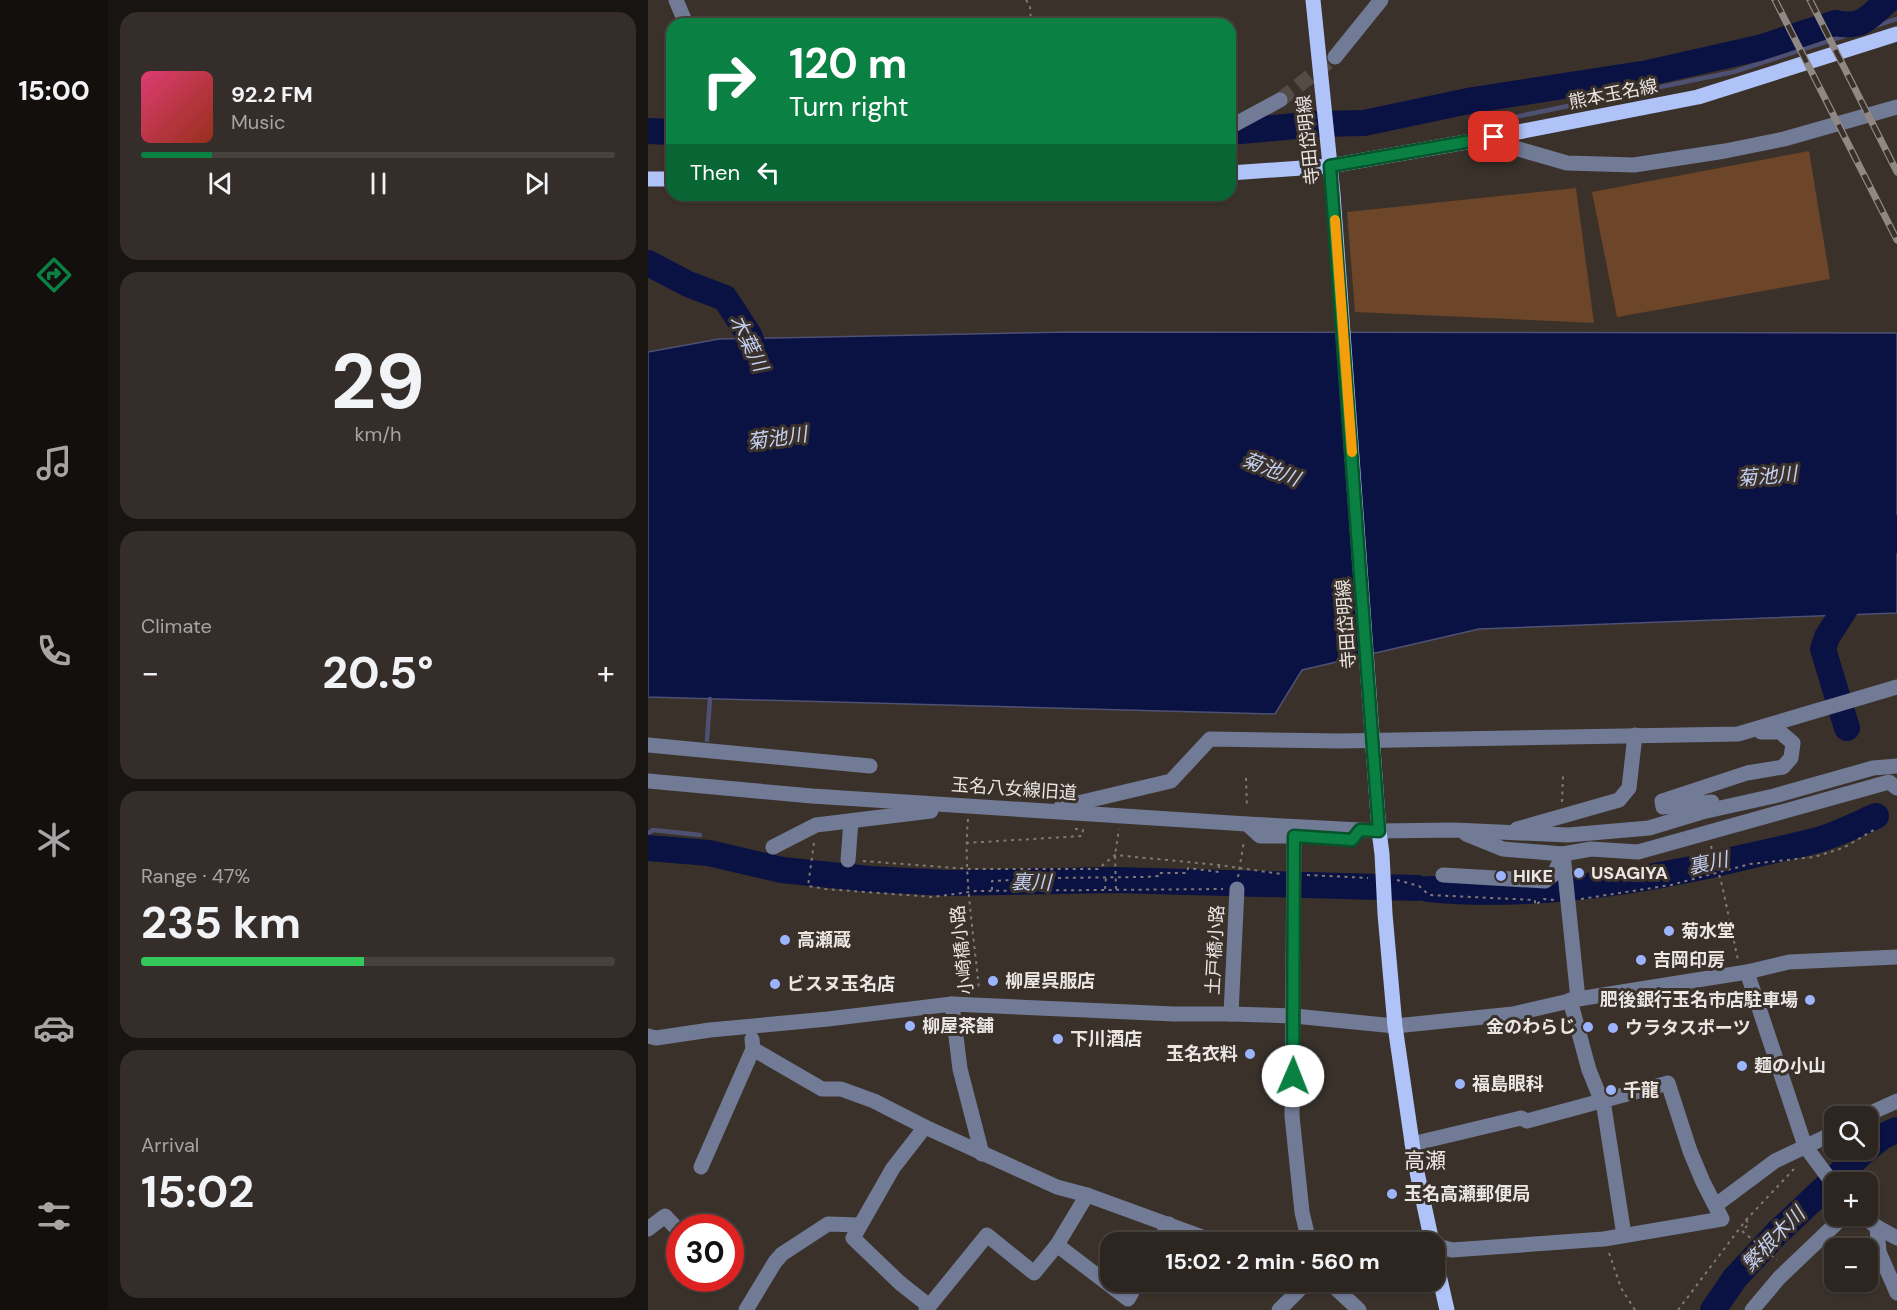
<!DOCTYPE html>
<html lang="en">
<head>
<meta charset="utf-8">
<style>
	body { margin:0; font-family:"DM Sans","Noto Sans JP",sans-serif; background:#342d29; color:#f1f3f6; height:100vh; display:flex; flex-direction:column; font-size:22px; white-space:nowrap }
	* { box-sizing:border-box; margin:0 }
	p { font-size:20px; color:#a6a5a5 }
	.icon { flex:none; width:33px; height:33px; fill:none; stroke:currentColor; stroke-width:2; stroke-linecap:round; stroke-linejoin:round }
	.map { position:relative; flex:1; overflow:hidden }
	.details { display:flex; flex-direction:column; gap:12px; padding:12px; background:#181412; width:540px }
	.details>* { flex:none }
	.guide { position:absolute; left:18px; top:18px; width:570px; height:183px; border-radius:18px; box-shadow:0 2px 4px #0004,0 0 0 2px #48423e; background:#0b8043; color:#fff; overflow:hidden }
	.fabs { position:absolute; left:1176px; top:1106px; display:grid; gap:12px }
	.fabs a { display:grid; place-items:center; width:54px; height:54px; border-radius:12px; background:#2c2520; box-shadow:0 2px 4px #0004,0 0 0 2px #48423e; font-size:30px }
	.speed { position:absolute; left:18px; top:1214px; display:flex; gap:12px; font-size:30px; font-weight:700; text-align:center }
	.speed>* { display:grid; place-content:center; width:78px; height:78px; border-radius:50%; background:#2c2520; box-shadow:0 2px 4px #0004,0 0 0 2px #48423e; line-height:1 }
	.speed .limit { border:9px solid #d22; background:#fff; color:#111 }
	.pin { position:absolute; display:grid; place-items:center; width:51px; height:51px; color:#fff; margin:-26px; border-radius:12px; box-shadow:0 3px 9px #0006 }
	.me { position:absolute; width:66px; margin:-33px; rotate:1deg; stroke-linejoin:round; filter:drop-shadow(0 0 4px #0008) }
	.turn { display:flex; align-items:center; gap:21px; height:126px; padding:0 24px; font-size:27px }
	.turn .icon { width:78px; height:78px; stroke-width:2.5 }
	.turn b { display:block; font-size:42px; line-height:51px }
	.then { display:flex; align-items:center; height:57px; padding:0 24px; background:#0003; gap:12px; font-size:22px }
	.big { font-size:45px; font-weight:700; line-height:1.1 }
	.details .widget { flex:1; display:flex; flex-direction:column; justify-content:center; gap:9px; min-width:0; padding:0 21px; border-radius:18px; background:#342d29 }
	.details .dial { align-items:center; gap:0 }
	.dial b { font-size:78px; line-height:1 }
	.song { display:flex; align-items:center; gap:18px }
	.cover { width:72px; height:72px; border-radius:9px; background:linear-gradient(135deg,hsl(340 70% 55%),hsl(10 70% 35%)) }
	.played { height:6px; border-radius:3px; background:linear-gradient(90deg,#0b8043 15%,#48423e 15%) }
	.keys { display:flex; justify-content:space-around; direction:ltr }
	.heat { display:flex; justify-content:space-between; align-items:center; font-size:33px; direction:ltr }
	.charge { height:9px; border-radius:4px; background:linear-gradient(90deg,#34c759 47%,#48423e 0) }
	.trip { position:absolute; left:452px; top:1232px; width:345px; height:60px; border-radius:18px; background:#2c2520; box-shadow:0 2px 4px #0004,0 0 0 2px #48423e; font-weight:700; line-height:60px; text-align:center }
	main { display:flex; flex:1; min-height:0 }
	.dock { display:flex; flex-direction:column; width:108px; justify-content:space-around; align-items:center; background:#120f0d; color:#a6a5a5 }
	.dock .icon { width:42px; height:42px }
	.dock .current { color:#0b8043 }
	.dock b { font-size:27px; color:#f1f3f6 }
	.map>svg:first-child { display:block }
	.green { fill:#6d4528 }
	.water { fill:#0a1143; stroke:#4e5173; stroke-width:1.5 }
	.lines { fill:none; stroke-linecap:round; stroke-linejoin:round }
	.stream { stroke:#4e5173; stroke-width:4.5 }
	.river { stroke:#0a1143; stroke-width:26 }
	.minor-tunnel { stroke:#554c47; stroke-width:15; stroke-dasharray:15 8; stroke-linecap:butt }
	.path { stroke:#807974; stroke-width:2; stroke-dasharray:3 4.5; stroke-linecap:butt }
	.minor { stroke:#727b96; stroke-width:15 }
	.major { stroke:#b0c3f9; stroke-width:15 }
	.rail-casing { stroke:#908884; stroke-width:7 }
	.rail { stroke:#3a312b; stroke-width:4.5; stroke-dasharray:14; stroke-linecap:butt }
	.route-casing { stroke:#07532c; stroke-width:15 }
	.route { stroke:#0b8043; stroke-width:10 }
	.slow { stroke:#f59e0b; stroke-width:10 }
	.poi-dot { fill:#9cb4fd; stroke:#3a312b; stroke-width:2 }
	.labels { text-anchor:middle; stroke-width:6; stroke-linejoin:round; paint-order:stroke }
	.street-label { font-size:18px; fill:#ece6e3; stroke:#3a312b }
	.poi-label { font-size:18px; font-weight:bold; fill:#ece6e3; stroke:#3a312b; text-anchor:start }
	.water-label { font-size:20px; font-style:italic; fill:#c3cff1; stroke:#3a312b }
	.quarter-label { font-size:21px; fill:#ece6e3; stroke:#3a312b }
</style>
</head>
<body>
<main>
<nav class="dock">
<b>15:00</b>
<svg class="icon current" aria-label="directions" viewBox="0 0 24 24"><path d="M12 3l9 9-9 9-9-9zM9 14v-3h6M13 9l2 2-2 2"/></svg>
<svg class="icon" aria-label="music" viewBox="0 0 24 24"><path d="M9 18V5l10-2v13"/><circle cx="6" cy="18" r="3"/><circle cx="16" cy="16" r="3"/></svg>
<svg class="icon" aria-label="phone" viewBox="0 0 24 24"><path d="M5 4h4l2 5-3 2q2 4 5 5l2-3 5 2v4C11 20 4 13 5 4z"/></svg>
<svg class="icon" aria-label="climate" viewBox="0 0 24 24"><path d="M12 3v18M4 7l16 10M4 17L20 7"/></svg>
<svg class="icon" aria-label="car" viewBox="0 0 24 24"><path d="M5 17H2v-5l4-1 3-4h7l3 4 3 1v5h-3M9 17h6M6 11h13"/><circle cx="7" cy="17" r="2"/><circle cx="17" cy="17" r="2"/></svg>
<svg class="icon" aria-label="filters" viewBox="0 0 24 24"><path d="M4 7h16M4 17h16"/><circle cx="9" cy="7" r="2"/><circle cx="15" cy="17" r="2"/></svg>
</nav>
<section class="details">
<div class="widget">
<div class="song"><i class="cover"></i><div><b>92.2 FM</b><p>Music</p></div></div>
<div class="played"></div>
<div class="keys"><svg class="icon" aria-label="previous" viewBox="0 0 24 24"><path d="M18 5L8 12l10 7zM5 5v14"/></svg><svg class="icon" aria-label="pause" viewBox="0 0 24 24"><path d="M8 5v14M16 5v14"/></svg><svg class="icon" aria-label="next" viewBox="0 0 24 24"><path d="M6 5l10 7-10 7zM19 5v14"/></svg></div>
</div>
<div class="widget dial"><b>29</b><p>km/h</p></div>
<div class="widget"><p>Climate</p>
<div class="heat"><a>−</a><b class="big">20.5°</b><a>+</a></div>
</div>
<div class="widget"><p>Range · 47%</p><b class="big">235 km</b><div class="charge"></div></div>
<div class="widget"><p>Arrival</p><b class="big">15:02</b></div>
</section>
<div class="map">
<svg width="1249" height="1310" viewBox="0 0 1249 1310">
	<rect width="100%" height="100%" fill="#3a312b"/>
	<!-- green -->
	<g class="green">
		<polygon points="1161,151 1182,279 969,317 944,192"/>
		<polygon points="928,188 946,323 707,312 699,212"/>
	</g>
	<!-- water -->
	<polygon class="water" points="423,332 1249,333 1249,613 831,629 654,670 627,714 0,697 0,352 71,339"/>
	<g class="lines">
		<!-- stream -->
		<g class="stream">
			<polyline points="838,123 1085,72 1249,19"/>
			<polyline points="59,740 62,699"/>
			<polyline points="0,833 5,830 52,835"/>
		</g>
		<!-- river -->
		<g class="river">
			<polyline points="0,131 24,132"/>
			<path d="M582 132 669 124 716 123 825 100 1000 73 1111 48 1187 23C1214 29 1221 17 1240 0"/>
			<polyline points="0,263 40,284 77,298 101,335 115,371"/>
			<polyline points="1199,728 1175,649 1179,637 1249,528"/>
			<polyline points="0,848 61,853 134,870 221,879 299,883 467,880 769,888"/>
			<path d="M780 889C886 899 995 882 1097 857 1122 851 1148 846 1173 839 1192 833 1210 824 1228 816"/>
			<polyline points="1220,1148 1235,1136 1249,1130"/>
			<polyline points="1065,1310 1087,1278 1129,1233 1218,1149"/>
		</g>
		<!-- minor-tunnel -->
		<polyline class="minor-tunnel" points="632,100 687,57"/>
		<!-- path -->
		<g class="path">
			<polyline points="378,0 382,6 383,24"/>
			<polyline points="598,778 599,808"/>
			<polyline points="914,802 915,775"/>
			<path d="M320 819C315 875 326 934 331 990"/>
			<polyline points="166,843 160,886 177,889 285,897 328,891 575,889"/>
			<polyline points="318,843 434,836 435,830 427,829"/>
			<polyline points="1063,846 1074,885 1090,960"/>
			<polyline points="215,861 321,869 450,869 467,855 571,865 633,874"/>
			<polyline points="659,875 720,878"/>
			<polyline points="590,877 596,841"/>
			<polyline points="749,880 771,886 781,895 887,900 887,905 896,899 907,900"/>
			<polyline points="457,889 458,877"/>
			<polyline points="468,889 467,855 471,829"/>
			<polyline points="344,890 344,881 403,878 495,877 510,876 510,873 539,873 540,868 571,872 571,865"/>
			<polyline points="933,899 1023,885 1102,864 1166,857 1195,848 1226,830"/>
			<polyline points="1098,1220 1101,1224 1094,1231 1129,1260"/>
			<polyline points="961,1253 973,1288 987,1310"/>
			<polyline points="1030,1310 1098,1220 1146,1169"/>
		</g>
		<!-- minor -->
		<g class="minor">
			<polyline points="28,0 38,24"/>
			<polyline points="687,57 733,0"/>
			<polyline points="582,127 632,100"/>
			<polyline points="827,142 867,148 919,163 986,165 1077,151 1136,139 1249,107"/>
			<polyline points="0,745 222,766"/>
			<polyline points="0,781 164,796 599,824 731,831 806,830 920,835 1001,828 1054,812 1126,796 1225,768 1249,766"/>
			<polyline points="1064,802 1015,807 1014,801 1099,773 1135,767 1143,758 1145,743 1132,732 1113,732"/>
			<polyline points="413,807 523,781 562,739 691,741 1090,734 1249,687"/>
			<polyline points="599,824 612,836 646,836 644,1116 654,1212 661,1242"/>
			<polyline points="869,829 971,800 981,788 987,735"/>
			<polyline points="818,834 855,849 915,854 930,999"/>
			<polyline points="125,847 168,825 283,811"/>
			<polyline points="200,860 203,821"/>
			<polyline points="795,875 897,881 906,874 915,854 943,849 990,852 1241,782 1249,788"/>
			<polyline points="1099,972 1157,1146 1186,1185"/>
			<polyline points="922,1000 941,1070 956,1107 976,1235"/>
			<polyline points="304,1004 312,1069 334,1154"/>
			<polyline points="583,1014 589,889"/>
			<polyline points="0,1036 8,1038 62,1030 180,1019 304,1004 526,1014 583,1014 646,1016 747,1026 865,1014 930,999 1099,972 1141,962 1249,957"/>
			<polyline points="105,1049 174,1089 193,1089 226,1101 277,1127 409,1187 439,1195 568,1242"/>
			<polyline points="1216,1116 1249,1101"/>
			<polyline points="277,1127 245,1168 205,1238 252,1283 281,1306"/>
			<polyline points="764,1144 873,1118 879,1121 1020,1083 1042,1151 1055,1182 1074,1219 956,1239 804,1250 786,1245"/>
			<polyline points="53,1167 105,1049 104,1039"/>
			<polyline points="1068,1205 1127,1161 1186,1133"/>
			<polyline points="1213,1215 1229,1227 1249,1238"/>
			<polyline points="1229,1227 1231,1252 1249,1293"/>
			<polyline points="0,1229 17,1216 32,1232"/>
			<polyline points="511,1242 521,1224"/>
			<polyline points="409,1245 480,1299 490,1281"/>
			<polyline points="680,1281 711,1310"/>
			<polyline points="98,1310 127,1262 134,1254 180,1224 211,1225"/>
			<polyline points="278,1310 339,1235 386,1273 409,1245 439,1195"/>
			<polyline points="631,1310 660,1281"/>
			<polyline points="1104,1310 1131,1278 1197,1215"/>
		</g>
		<!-- major -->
		<g class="major">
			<polyline points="665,0 685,194 731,831 734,854 737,914 747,1026 767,1163 784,1242"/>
			<polyline points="582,173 682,166 824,141 1050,97 1249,34"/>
			<polyline points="0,179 24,179"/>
			<polyline points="786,1253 799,1310"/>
		</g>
		<!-- rail casing -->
		<g class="rail-casing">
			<g id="rail">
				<polyline points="1127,0 1249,240"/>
				<polyline points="1162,0 1249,172"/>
			</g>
		</g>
		<!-- rail -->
		<use href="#rail" class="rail"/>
	</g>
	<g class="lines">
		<!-- route casing -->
		<g class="route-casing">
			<polyline id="route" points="645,1076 646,836 704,840 712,830 731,831 682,166 846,137"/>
		</g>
		<!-- route -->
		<use href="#route" class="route"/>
		<!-- slow -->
		<polyline class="slow" points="687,220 704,452"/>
	</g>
	<!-- markers -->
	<g class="poi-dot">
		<circle cx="931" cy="873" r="6"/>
		<circle cx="853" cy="876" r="6"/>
		<circle cx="1021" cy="931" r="6"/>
		<circle cx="137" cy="940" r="6"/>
		<circle cx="993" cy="960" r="6"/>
		<circle cx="345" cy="981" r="6"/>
		<circle cx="127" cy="984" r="6"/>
		<circle cx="1162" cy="1000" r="6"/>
		<circle cx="262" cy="1026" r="6"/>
		<circle cx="940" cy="1027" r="6"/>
		<circle cx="965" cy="1028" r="6"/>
		<circle cx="410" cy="1039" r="6"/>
		<circle cx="602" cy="1054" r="6"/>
		<circle cx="1094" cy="1066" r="6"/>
		<circle cx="812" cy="1084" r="6"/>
		<circle cx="963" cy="1090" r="6"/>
		<circle cx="744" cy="1194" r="6"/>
	</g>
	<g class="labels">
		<!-- street labels -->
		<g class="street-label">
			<text transform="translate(965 94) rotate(-11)" y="6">熊本玉名線</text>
			<text transform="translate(660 140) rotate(-96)" y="6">寺田岱明線</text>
			<text transform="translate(698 624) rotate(-94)" y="6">寺田岱明線</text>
			<text transform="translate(366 789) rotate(4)" y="6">玉名八女線旧道</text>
			<text transform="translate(314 950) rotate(-96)" y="6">小崎橋小路</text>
			<text transform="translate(567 950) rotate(-87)" y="6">土戸橋小路</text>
		</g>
		<!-- poi labels -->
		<g class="poi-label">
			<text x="943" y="879">USAGIYA</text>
			<text x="865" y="882">HIKE</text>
			<text x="1033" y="937">菊水堂</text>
			<text x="149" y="946">高瀬蔵</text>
			<text x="1005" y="966">吉岡印房</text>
			<text x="357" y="987">柳屋呉服店</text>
			<text x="139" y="990">ビスヌ玉名店</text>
			<text x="1150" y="1006" text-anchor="end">肥後銀行玉名市店駐車場</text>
			<text x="274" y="1032">柳屋茶舗</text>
			<text x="928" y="1033" text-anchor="end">金のわらじ</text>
			<text x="977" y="1034">ウラタスポーツ</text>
			<text x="422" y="1045">下川酒店</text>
			<text x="590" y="1060" text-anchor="end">玉名衣料</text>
			<text x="1106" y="1072">麺の小山</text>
			<text x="824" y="1090">福島眼科</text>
			<text x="975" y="1096">千龍</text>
			<text x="756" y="1200">玉名高瀬郵便局</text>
		</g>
		<!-- water labels -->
		<g class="water-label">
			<text transform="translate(101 343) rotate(64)" y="7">木葉川</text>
			<text transform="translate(129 438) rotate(-8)" y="7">菊池川</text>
			<text transform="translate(623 469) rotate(21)" y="7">菊池川</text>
			<text transform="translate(1119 476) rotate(-5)" y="7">菊池川</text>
			<text transform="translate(1060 863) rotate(-12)" y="7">裏川</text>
			<text transform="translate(383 882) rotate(1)" y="7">裏川</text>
			<text transform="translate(1125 1239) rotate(-46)" y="7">繁根木川</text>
		</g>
		<!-- quarter labels -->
		<g class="quarter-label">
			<text x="777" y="1168">高瀬</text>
		</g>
	</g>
</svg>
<div class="fabs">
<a><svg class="icon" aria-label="search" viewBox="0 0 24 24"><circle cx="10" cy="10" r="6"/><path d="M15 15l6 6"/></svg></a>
<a>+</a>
<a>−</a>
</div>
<div class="speed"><div class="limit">30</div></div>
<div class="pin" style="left:846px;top:137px;background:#d93025"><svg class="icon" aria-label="arrive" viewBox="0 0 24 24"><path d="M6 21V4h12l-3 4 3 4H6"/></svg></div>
<svg class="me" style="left:645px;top:1076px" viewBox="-20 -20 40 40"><circle r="19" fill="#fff"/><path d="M0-13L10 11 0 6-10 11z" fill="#0b8043"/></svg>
<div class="trip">15:02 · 2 min · 560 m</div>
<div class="guide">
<div class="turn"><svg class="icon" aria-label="right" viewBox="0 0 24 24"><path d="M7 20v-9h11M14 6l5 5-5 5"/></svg><div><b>120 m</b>Turn right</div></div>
<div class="then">Then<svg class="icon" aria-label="left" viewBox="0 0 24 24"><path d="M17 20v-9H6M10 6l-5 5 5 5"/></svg></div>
</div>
</div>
</main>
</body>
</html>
